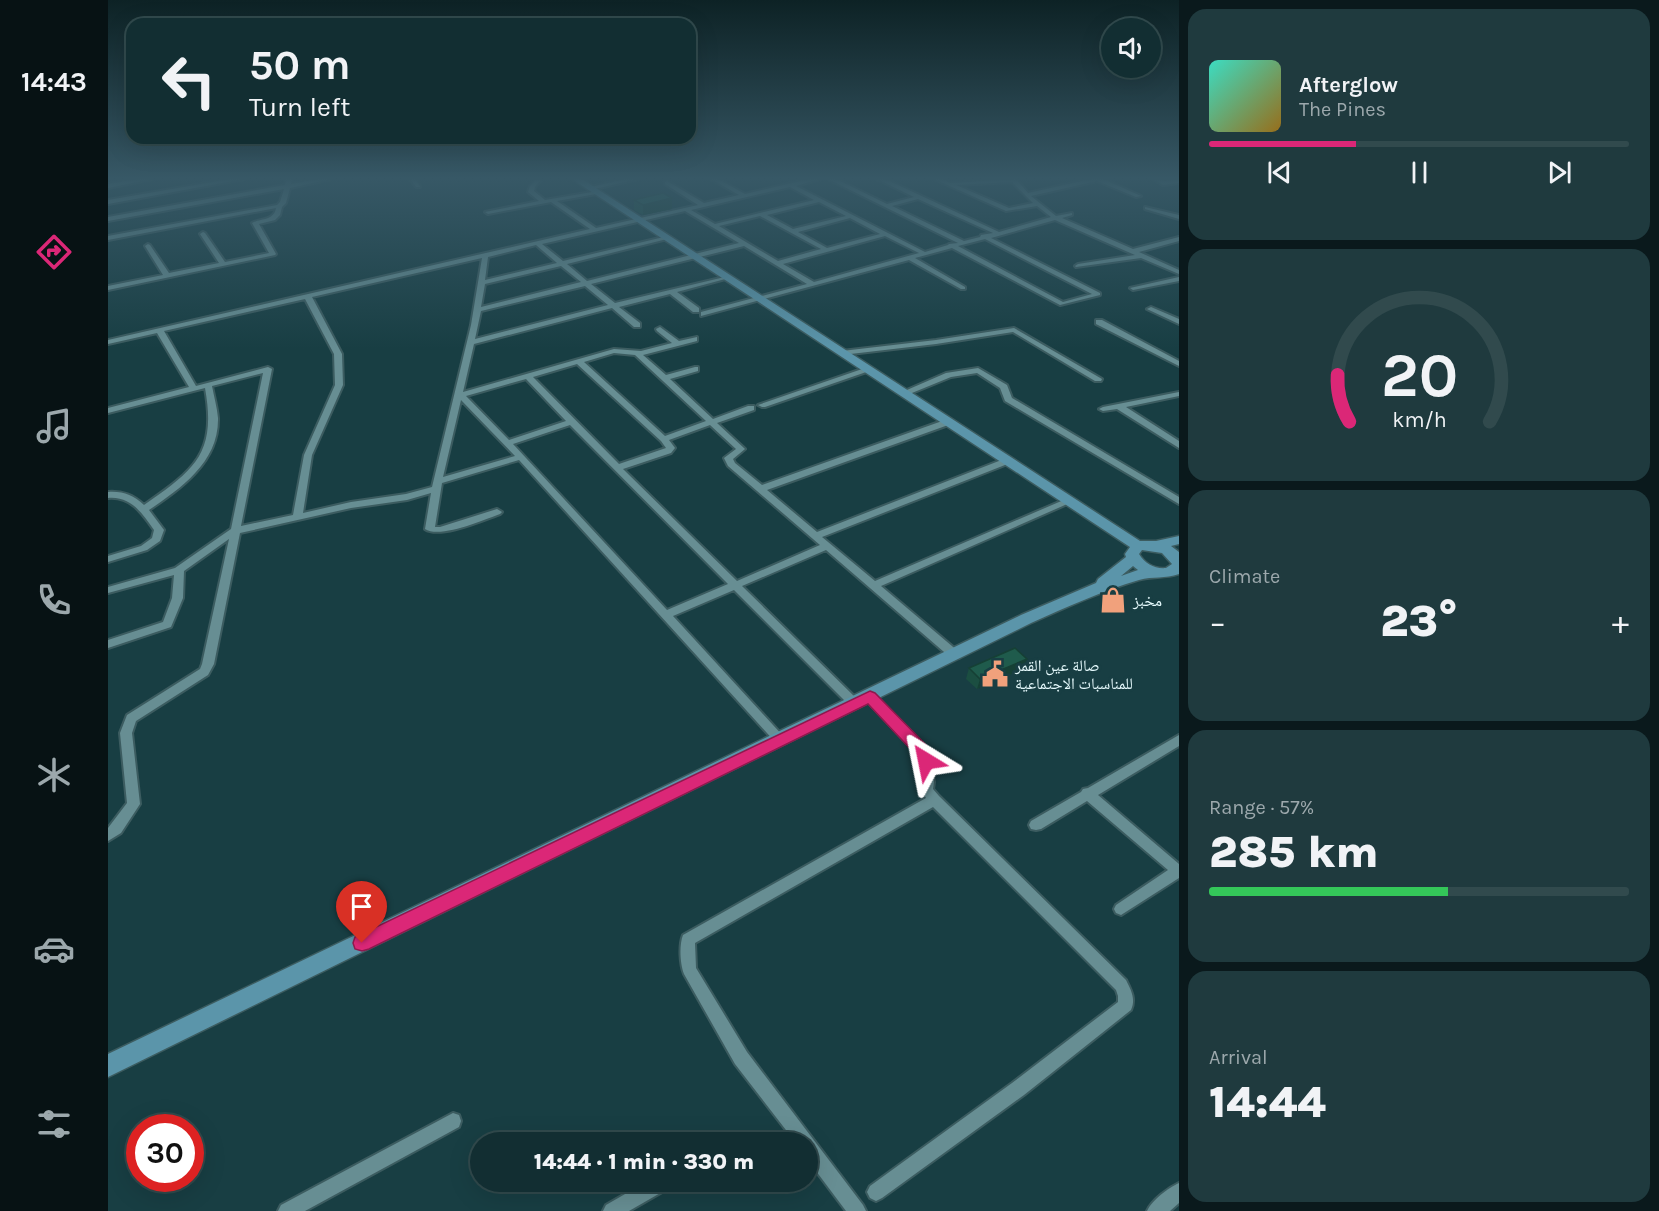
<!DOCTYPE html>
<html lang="en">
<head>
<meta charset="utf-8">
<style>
	body { margin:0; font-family:Karla,"Noto Naskh Arabic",sans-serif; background:#1f3a3e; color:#f1f3f6; height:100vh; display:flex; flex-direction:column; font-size:22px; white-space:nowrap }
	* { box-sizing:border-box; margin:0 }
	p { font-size:20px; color:#9ca8ac }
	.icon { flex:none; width:33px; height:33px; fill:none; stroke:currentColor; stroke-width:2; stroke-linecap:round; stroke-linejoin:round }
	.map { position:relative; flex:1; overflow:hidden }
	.drawer { display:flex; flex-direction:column; gap:9px; padding:9px; background:#0a191c; width:480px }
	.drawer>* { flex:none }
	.banner { position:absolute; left:18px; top:18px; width:570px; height:126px; border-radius:18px; box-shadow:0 6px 24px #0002,0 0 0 2px #314a4d; background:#122e32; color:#f1f3f6; overflow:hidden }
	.fabs { position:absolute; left:993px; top:18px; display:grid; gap:12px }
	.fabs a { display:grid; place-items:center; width:60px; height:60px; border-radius:50%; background:#122e32; box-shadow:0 6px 24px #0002,0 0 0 2px #314a4d; font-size:30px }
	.speed { position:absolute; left:18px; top:1114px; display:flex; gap:12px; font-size:30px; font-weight:700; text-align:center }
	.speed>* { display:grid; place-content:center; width:78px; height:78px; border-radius:50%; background:#122e32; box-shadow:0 6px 24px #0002,0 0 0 2px #314a4d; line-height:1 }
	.speed .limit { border:9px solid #d22; background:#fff; color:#111 }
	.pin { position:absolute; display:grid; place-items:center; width:51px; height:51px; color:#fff; margin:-62px -26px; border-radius:50% 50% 50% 0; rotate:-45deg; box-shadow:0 0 6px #0007 }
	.pin .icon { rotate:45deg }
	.me { position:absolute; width:66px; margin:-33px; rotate:325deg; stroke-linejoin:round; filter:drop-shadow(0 0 4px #0008) }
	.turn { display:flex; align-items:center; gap:21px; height:126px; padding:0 24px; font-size:27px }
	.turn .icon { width:78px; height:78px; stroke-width:2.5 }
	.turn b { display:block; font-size:42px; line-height:51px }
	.big { font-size:45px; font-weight:800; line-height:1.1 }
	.drawer .widget { flex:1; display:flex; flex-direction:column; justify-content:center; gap:9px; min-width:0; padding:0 21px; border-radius:18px; background:#1f3a3e }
	.drawer .dial { align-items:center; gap:0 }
	.dial svg { height:156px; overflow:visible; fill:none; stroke:#314a4d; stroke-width:7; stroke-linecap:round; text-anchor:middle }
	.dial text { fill:#f1f3f6; stroke:none }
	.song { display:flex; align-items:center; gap:18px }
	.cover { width:72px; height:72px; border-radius:9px; background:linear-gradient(135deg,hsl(170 70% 55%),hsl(40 70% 35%)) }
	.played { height:6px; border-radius:3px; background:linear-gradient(90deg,#db2777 35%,#314a4d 35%) }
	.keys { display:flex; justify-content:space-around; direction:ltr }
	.heat { display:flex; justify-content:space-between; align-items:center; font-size:33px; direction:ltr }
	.charge { height:9px; border-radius:4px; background:linear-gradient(90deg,#34c759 57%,#314a4d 0) }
	.trip { position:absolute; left:362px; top:1132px; width:348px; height:60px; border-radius:30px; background:#122e32; box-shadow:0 6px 24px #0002,0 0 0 2px #314a4d; font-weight:800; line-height:60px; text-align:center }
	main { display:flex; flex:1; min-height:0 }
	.tabs { display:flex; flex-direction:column; width:108px; justify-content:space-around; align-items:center; background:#071214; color:#9ca8ac }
	.tabs .icon { width:42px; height:42px }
	.tabs .active { color:#db2777 }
	.tabs b { font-size:27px; color:#f1f3f6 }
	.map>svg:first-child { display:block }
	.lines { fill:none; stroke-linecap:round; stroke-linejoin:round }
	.street-casing { stroke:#3c5c60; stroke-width:4 }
	.secondary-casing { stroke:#3c5c60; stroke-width:3 }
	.street { fill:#678e93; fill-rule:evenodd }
	.secondary { fill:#5b95aa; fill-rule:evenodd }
	.wall { fill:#1b4e41 }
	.shaded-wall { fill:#164035 }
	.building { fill:#1f5b4c; stroke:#164035; stroke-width:1.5 }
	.route { fill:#db2777; stroke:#8e194d; stroke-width:1.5 }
	.labels { text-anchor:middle; stroke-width:6; stroke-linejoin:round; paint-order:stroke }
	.poi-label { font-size:16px; fill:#e5f9fc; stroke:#183e43; text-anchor:start }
</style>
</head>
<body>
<main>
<nav class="tabs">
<b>14:43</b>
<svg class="icon active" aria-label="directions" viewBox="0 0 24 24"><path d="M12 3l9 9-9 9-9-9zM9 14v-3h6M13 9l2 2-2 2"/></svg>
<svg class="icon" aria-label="music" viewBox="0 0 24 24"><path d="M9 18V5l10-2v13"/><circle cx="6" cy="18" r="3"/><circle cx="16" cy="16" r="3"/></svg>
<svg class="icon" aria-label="phone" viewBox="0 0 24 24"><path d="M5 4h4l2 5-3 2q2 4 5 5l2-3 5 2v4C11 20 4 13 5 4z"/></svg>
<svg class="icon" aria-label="climate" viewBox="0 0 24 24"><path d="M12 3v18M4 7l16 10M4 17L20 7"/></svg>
<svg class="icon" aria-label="car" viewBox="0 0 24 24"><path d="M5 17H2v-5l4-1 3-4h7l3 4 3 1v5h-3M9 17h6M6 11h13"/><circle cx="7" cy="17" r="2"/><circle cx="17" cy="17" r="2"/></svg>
<svg class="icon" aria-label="filters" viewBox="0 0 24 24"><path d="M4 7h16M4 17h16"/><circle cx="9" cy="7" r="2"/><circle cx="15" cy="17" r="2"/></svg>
</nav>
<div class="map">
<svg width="1071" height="1211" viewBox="0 0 1071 1211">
	<rect width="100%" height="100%" fill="#183e43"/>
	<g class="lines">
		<!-- street casing -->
		<g class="street-casing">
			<g id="street">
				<polygon points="30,179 44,179 0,188 0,184"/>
				<polygon points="122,179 136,179 0,204 0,200"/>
				<path d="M178 179H184L183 184 210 179H223L182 188 178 203 174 207 172 215 167 220 151 224 168 254 167 255 0 290V286L55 275 37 246 40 244 42 245 61 273 111 263 92 234 95 232 97 233 117 262 161 253 144 223C153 218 166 221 168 208L0 240V236L169 205 172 202 176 189 0 221V217L177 185Z"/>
				<polygon points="302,179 308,179 312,187 308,187"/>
				<path d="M429 179 432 181 427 187 426 191 437 200 490 191V193L488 194 449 201 488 228 590 205 557 184V182L559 181 596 203 631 195 603 179H610L637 194 701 179H712L688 186 817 252 840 245 841 244 850 243 720 179H728L779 204 806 197 769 179H777L891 232 943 217 929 206 898 211 826 179H834L842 183 908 179 920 193 983 179H995L1033 196 1028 197 989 181 923 196 948 216 964 213V215L954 218 1025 249 1071 237V241L1031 252 1071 270V274L1033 258 968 267 967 266 970 264 1027 255 947 220 883 238 992 293V295L952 305 844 248 807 258 857 287V289H853L801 260 593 316V312L699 284 636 246 483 284 507 303 621 276V278L569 292 591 308V312H585L562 294 511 307 532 323V327H526L504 308 366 344 355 392 506 349 533 351 564 343 549 331 548 329 552 327 571 341 589 337V341L535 355 558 375 587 367H590V371L562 379 605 419 640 406H646V410L609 423 637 449 625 459 627 463 654 485 837 420H843V424L659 490 709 532 896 459H902V463L714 537 767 581 958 499 961 498 966 501 773 586 851 652 853 655 851 658H843L718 550 634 586 751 701 753 704 751 707H743L626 590 565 616 676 737 678 740 676 743 672 745 668 743 411 460 334 483 327 527H332L389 509 394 512 392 514C375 520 332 539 317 529L323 493 299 500 243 508 132 533 106 664 100 675 28 721 24 733 32 804 13 833 0 841V828L19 803 12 733 19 715 92 669 94 664 121 539 76 571 75 598 63 627 0 648V640L55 622 64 598 66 575 0 593V587L67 568 123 529 155 373 104 386C106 397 109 407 110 418 111 462 73 488 41 510L56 530 52 541 39 550 0 562V556L33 546 44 538 46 530C34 513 23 496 0 498V492C15 491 25 495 36 505 86 470 109 454 97 388L0 413V408L81 387 49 333 0 344V340L482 229 443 202 380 214 377 212 431 201 420 192 422 186ZM904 182 925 203 901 208 848 185ZM682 187 706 200 607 224 583 210ZM810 199 885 233 873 235 872 237 856 241 784 206ZM711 202 738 216 685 229 659 215ZM577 211 631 243 479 281 459 264 563 238 560 236 455 261 434 244ZM652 216 713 249 670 261 611 226ZM742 218 772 234 719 248 690 232ZM777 236 811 253 706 282 675 264ZM877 239 984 294 955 302 850 246ZM428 245 449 263 377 280 380 257ZM374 258 363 325 324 487 298 494 243 502 195 513 204 455 235 385 234 354 204 297ZM453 266 473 282 373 307 377 284ZM477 286 500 305 367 339 373 311ZM197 299 226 354 227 385 196 455 185 515 133 526 164 369 160 367 88 386 56 331ZM506 353 527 355 598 421 557 436 476 362ZM469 364 553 441 558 448 511 464 425 377ZM418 379 458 421 401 440 358 396ZM353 400 407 456 335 477ZM462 425 620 584 559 610 405 444ZM602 425 628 449 616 458 620 466 712 545 629 581 515 469 563 453 567 448 561 440Z"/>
				<polygon points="517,179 530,179 482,190 479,188"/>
				<polygon points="1045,179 1056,181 1071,179 1071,183 1055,185"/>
				<polygon points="1037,207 1071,215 1071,219 1037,209"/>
				<polygon points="1071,277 1071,281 1025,290 1022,288"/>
				<polygon points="1043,307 1071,319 1071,324 1041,310 1039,309"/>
				<polygon points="988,320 994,320 1071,361 1071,366 988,324"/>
				<polygon points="906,328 994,379 993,381 987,381 905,332 828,344 734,355 730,353 734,351 828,340"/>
				<polygon points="757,368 760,368 764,370 657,407 654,407 650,405"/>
				<polygon points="870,368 899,385 904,398 1071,497 1071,504 897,401 892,388 869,373 843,377 799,395 796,395 792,393 838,373"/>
				<polygon points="1071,392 1071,396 1018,407 1071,441 1071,448 1009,409 995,411 991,409 995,407"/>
				<path d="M762 693 766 694 819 749 826 782 825 789 831 796 1018 980C1023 990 1028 999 1023 1010L916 1095 774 1198 768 1201 762 1198 759 1192 762 1186 904 1083 1010 1002V996L1008 990 825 807 587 943 588 968 639 1052 755 1205 758 1211H738L699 1159V1143H688L627 1064 576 974C572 964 571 945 575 935L818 798 813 790 814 782 809 754 758 700 756 697 758 694Z"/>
				<polygon points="1071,735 1071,746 990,795 1071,864 1071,878 1013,915 1008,913 1006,909 1008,905 1060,870 979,801 933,829 928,830 923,829 921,825 923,821 973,792 975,789 980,788"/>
				<polygon points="345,1113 351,1115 353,1121 351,1127 197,1211 170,1211 173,1205"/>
				<polygon points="538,1182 564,1182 561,1188 521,1211 495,1211 498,1205"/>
				<path d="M1071 1183V1203L1062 1211H1039C1044 1200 1060 1188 1071 1183Z"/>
			</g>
		</g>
		<!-- secondary casing -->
		<g class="secondary-casing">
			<path id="secondary" d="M464 179H474L1032 541H1048L1071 536V544L1063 546 1071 552V574C1057 579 1045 576 1031 580 994 591 959 607 923 623L0 1077V1054L913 615 988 583 990 579 1018 557 1017 554 1022 547ZM1034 550 1054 553 1064 564 1058 568C1047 569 1037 564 1031 554ZM1025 566 1030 570 1013 576Z"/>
		</g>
		<!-- street -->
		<use href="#street" class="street"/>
		<!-- secondary -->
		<use href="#secondary" class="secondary"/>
	</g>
	<!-- wall -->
	<g class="wall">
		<polygon points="526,200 564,209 535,215 526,210"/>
		<polygon points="861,668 915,669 869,689 858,679"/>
	</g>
	<!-- shaded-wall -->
	<g class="shaded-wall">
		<polygon points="564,198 564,209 535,215 535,205"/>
		<polygon points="919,659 915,669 869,689 872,679"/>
	</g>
	<!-- building -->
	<g class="building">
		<polygon points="555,193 564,198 535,205 526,200"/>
		<polygon points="907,648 919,659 872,679 861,668"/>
	</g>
	<!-- sky -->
	<linearGradient id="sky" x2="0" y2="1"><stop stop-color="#0d2225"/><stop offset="0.51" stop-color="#375866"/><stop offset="1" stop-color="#375866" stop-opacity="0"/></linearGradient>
	<rect width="1071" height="349" fill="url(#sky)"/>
	<!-- route -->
	<polygon class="route" points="762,691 767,693 821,748 826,761 824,766 818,768 812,766 808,755 760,704 261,949 254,951 247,949 245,943 247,937"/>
	<!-- icons -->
	<defs>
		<g id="shop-bare" transform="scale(2.07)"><path d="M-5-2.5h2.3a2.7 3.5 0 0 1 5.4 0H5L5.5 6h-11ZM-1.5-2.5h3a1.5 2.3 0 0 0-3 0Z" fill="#f1a17c" stroke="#183e43" stroke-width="2.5" paint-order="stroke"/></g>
		<g id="civic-bare" transform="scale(2.07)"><path d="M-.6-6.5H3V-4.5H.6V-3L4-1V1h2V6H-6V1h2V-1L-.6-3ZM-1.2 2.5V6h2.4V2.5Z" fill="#f1a17c" stroke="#183e43" stroke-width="2.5" paint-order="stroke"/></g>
	</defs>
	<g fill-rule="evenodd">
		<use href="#shop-bare" x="1005" y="600"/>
		<use href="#civic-bare" x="887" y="674"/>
	</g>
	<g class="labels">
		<!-- poi labels -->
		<g class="poi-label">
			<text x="1025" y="606">مخبز</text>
			<text x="907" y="671">صالة عين القمر<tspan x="907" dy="18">للمناسبات الاجتماعية</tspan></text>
		</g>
	</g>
</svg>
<div class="fabs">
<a><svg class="icon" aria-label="sound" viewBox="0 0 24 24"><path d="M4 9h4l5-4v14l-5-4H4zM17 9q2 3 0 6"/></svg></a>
</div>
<div class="speed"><div class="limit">30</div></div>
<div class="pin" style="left:254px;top:943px;background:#d93025"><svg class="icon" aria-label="arrive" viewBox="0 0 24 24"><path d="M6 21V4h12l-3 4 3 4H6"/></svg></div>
<svg class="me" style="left:818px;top:761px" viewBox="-20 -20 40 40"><path d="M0-17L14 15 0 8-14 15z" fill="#db2777" stroke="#fff" stroke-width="4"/></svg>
<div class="trip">14:44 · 1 min · 330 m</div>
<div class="banner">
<div class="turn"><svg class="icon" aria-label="left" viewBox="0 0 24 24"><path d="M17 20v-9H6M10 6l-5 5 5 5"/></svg><div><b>50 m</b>Turn left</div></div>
</div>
</div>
<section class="drawer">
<div class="widget">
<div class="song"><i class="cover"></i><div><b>Afterglow</b><p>The Pines</p></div></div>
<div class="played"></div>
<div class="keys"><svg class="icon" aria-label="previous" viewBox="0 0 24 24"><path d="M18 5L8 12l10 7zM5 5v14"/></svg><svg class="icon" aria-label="pause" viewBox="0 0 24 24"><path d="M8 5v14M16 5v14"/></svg><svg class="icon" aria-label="next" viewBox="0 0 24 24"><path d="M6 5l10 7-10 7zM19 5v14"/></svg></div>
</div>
<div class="widget dial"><svg viewBox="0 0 100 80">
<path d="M14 69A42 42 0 1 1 86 69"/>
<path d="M14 69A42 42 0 0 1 8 45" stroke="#db2777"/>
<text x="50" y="56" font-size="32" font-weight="700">20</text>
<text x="50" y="72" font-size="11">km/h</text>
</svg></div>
<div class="widget"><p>Climate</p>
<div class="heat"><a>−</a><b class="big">23°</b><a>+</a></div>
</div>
<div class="widget"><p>Range · 57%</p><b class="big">285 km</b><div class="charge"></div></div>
<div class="widget"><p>Arrival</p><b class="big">14:44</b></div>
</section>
</main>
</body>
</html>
